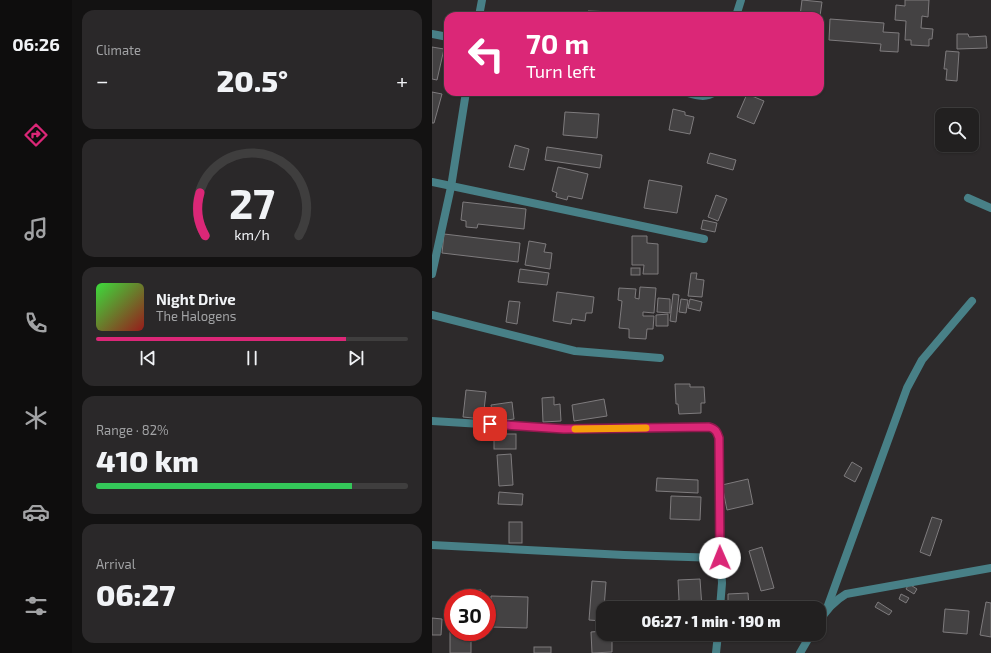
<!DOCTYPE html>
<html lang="en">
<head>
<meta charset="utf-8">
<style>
	body { margin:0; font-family:"Exo 2",sans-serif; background:#2a2829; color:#f1f3f6; height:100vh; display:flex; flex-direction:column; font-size:15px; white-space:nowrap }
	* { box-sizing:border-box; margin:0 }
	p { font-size:13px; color:#a2a3a5 }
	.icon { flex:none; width:22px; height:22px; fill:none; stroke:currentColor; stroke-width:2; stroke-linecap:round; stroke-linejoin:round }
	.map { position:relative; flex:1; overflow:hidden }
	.sheet { display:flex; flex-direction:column; gap:10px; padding:10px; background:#131212; width:360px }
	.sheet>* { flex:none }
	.hud { position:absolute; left:12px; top:12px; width:380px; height:84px; border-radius:12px; box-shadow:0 1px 3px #0004,0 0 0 1px #3f3e3e; background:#db2777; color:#fff; overflow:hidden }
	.controls { position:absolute; left:503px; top:108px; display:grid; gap:8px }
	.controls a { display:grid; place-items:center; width:44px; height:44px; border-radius:8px; background:#222020; box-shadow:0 1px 3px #0004,0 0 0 1px #3f3e3e; font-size:20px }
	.speed { position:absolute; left:12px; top:589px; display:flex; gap:8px; font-size:20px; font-weight:700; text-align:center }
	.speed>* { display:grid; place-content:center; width:52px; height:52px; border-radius:50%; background:#222020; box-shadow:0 1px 3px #0004,0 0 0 1px #3f3e3e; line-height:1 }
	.speed .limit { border:6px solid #d22; background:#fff; color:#111 }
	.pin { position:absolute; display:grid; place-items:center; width:34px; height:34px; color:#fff; margin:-17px; border-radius:8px; box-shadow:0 2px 6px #0006 }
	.me { position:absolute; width:44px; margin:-22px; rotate:359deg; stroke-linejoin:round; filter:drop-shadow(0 0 3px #0008) }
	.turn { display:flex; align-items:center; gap:14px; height:84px; padding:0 16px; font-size:18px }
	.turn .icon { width:52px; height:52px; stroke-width:2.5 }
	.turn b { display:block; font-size:28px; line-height:34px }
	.big { font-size:30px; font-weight:800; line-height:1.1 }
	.sheet .card { flex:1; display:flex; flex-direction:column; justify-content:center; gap:6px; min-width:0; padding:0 14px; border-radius:12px; background:#2a2829 }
	.sheet .dial { align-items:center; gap:0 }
	.dial svg { height:104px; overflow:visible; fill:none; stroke:#3f3e3e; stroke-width:7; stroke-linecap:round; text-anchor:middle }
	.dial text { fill:#f1f3f6; stroke:none }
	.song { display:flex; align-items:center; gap:12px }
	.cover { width:48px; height:48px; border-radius:6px; background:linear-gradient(135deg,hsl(120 70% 55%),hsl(0 70% 35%)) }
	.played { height:4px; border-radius:2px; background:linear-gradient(90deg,#db2777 80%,#3f3e3e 80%) }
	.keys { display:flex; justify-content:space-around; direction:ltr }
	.heat { display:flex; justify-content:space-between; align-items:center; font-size:22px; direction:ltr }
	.charge { height:6px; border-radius:3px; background:linear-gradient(90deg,#34c759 82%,#3f3e3e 0) }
	.trip { position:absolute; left:164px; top:601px; width:230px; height:40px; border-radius:12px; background:#222020; box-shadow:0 1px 3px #0004,0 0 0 1px #3f3e3e; font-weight:800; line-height:40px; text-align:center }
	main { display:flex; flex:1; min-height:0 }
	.menu { display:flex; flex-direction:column; width:72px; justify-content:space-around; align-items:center; background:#0e0d0d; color:#a2a3a5 }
	.menu .icon { width:28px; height:28px }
	.menu .on { color:#db2777 }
	.menu b { font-size:18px; color:#f1f3f6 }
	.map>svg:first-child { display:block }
	.building { fill:#444243; stroke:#7e7b7d }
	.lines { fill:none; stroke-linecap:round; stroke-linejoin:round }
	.street { stroke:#488087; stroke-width:8 }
	.route-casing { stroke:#8e194d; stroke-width:10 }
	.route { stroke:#db2777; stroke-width:7 }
	.slow { stroke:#f59e0b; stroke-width:7 }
</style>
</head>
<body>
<main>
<nav class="menu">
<b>06:26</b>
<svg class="icon on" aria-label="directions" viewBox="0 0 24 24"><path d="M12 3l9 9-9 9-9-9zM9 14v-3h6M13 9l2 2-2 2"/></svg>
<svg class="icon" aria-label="music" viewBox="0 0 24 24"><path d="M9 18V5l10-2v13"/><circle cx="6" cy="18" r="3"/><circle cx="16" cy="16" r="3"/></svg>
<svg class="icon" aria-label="phone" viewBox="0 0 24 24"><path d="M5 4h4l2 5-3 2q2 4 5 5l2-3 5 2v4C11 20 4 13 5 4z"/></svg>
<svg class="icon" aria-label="climate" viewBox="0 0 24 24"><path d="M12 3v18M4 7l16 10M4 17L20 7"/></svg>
<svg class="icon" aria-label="car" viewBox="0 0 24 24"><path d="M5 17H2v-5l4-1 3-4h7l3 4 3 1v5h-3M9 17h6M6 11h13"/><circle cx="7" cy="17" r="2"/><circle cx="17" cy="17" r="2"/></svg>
<svg class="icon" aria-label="filters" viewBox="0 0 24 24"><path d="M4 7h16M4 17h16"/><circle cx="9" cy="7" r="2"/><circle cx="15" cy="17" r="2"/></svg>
</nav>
<section class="sheet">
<div class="card"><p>Climate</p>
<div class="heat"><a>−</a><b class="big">20.5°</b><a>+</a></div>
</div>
<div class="card dial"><svg viewBox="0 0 100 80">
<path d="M14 69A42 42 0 1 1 86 69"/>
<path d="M14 69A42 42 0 0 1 10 36" stroke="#db2777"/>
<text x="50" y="56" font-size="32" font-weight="700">27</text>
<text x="50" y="72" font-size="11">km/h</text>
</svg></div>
<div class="card">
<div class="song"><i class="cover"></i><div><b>Night Drive</b><p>The Halogens</p></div></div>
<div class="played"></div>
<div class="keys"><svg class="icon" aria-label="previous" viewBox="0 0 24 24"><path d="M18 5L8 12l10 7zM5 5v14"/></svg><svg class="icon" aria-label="pause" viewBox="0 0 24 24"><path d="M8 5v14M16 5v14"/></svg><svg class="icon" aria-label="next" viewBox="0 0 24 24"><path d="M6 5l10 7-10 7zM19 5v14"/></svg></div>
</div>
<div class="card"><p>Range · 82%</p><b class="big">410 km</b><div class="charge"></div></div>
<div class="card"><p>Arrival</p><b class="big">06:27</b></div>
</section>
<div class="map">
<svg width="559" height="653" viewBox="0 0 559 653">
	<rect width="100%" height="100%" fill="#2d2a2b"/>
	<!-- building -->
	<g class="building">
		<polygon points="370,0 390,2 388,16 368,16"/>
		<polygon points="473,0 497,0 496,17 490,16 489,28 501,29 500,39 497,39 497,46 479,45 479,40 473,40 474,21 463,20 464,5 473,6"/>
		<polygon points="156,11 184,12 183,16 156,16"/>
		<polygon points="398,19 452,23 451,32 467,33 466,52 448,51 449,44 397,40"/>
		<polygon points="525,34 536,34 537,37 554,36 555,48 525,49"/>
		<polygon points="0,47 12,49 5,80 0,79"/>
		<polygon points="514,51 527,52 525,81 514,80 515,69 512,69"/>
		<polygon points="0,92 10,94 2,123 0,123"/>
		<polygon points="315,94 332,101 322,124 305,117"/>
		<polygon points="241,109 253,112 253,115 262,117 258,134 237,130"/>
		<polygon points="133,112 167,114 165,138 131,135"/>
		<polygon points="83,145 97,149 92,170 77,167"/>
		<polygon points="115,147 170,155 168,168 113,160"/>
		<polygon points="278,153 304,160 301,170 275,163"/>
		<polygon points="126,167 156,174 150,199 136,196 135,200 124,197 125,193 120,191"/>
		<polygon points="217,180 250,186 245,213 212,208"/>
		<polygon points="284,195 295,199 286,221 276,217"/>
		<polygon points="31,202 94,209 92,229 46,224 45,228 34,227 34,221 29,220"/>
		<polygon points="271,220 285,223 283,232 269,229"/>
		<polygon points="12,234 88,243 86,262 10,253"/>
		<polygon points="200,236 215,236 215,243 226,244 226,274 211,274 212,265 200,265"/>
		<polygon points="97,241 114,244 112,252 120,253 118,269 93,265"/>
		<rect x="199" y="268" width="9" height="7"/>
		<polygon points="88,269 117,273 115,285 86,282"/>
		<polygon points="259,273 265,273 264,279 272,280 270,297 256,296"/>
		<polygon points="208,287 224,288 222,313 211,312 211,316 222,316 221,329 215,329 214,339 197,338 197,329 187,328 190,301 186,300 187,288 204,289 203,298 207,299"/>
		<polygon points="125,292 162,297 160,313 154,313 153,321 140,319 139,324 121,321"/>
		<polygon points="241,294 247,295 244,322 238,321"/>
		<polygon points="226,298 238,299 238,313 225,312"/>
		<polygon points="249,299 256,300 254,313 247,312"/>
		<polygon points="258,299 270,302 268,311 256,308"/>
		<polygon points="77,301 88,302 85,324 74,322"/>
		<polygon points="236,314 236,326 224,326 224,315"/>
		<polygon points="243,384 258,384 258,387 272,387 273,403 269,403 269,413 247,414 246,404 244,404"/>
		<polygon points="34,390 54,392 51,419 31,417"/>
		<polygon points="122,397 122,405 128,404 129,421 111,422 110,398"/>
		<polygon points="172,399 175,416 142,421 140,405"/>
		<polygon points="80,402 82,419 62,422 59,405"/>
		<rect x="62" y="434" width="22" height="15"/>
		<polygon points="79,454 81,485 67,486 65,455"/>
		<polygon points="420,462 430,468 423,482 412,476"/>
		<polygon points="225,478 266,480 266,493 224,491"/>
		<polygon points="316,479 321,504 295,510 290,485"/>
		<polygon points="67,492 91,494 90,505 66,504"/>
		<polygon points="239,496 269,497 268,520 238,519"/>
		<polygon points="500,517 510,520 498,556 488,552"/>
		<rect x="77" y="522" width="13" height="21"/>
		<polygon points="330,547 342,588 329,591 317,551"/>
		<polygon points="268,579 270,608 243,608 243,601 247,600 246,580"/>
		<polygon points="160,581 174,582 172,608 171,608 171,621 157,620"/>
		<polygon points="477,584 485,589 482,594 474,589"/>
		<polygon points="49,590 50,598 40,598 40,591"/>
		<polygon points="316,593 317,608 296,608 296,594"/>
		<polygon points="469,594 477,598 474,603 467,599"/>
		<polygon points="59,596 96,597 95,628 58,627"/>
		<polygon points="446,602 460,611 457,615 443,607"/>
		<polygon points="554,602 559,603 559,637 548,635"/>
		<polygon points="513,609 537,611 535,634 511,632"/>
		<polygon points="0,618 10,619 9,635 0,635"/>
		<polygon points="18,627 21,627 21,632 39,632 39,653 18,653"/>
		<polygon points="171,631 171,634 180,634 180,652 160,653 159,632"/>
		<polygon points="250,634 271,634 271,636 250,638"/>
		<rect x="102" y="647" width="17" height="6"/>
	</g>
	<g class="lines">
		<!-- street -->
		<g class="street">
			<polyline points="47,16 50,0"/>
			<polyline points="304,16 309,0"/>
			<polyline points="0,34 16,37"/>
			<path d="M252 92C263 95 273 99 283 92"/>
			<polyline points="0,182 272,239"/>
			<polyline points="536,198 559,208"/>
			<polyline points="0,274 19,187 34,92"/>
			<polyline points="0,315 143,351 228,358"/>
			<path d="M0 421 131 429 277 427C284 429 285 432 287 438L288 552 290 583 288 608"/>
			<polyline points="0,545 192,555 288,558"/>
			<polyline points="395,608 475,388 490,360 540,301"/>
			<path d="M387 622C394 610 402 601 414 594L559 568"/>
			<polyline points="284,653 286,634"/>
			<polyline points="368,653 379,634"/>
		</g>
	</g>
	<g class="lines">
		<!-- route casing -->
		<g class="route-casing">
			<path id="route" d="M58 424 132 429 277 427C284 429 285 432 287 438L288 558"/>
		</g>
		<!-- route -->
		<use href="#route" class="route"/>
		<!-- slow -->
		<polyline class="slow" points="143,429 214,428"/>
	</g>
</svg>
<div class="controls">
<a><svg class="icon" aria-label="search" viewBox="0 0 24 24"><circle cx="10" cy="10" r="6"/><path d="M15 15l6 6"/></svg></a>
</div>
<div class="speed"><div class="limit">30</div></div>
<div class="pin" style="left:58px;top:424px;background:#d93025"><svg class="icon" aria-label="arrive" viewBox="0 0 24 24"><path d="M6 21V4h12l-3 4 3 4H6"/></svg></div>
<svg class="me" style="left:288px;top:558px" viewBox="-20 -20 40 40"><circle r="19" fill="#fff"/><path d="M0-13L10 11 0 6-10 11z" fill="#db2777"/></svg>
<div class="trip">06:27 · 1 min · 190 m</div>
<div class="hud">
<div class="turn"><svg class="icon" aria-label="left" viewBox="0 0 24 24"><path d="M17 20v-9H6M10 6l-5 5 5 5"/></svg><div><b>70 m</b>Turn left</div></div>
</div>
</div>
</main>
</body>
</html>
